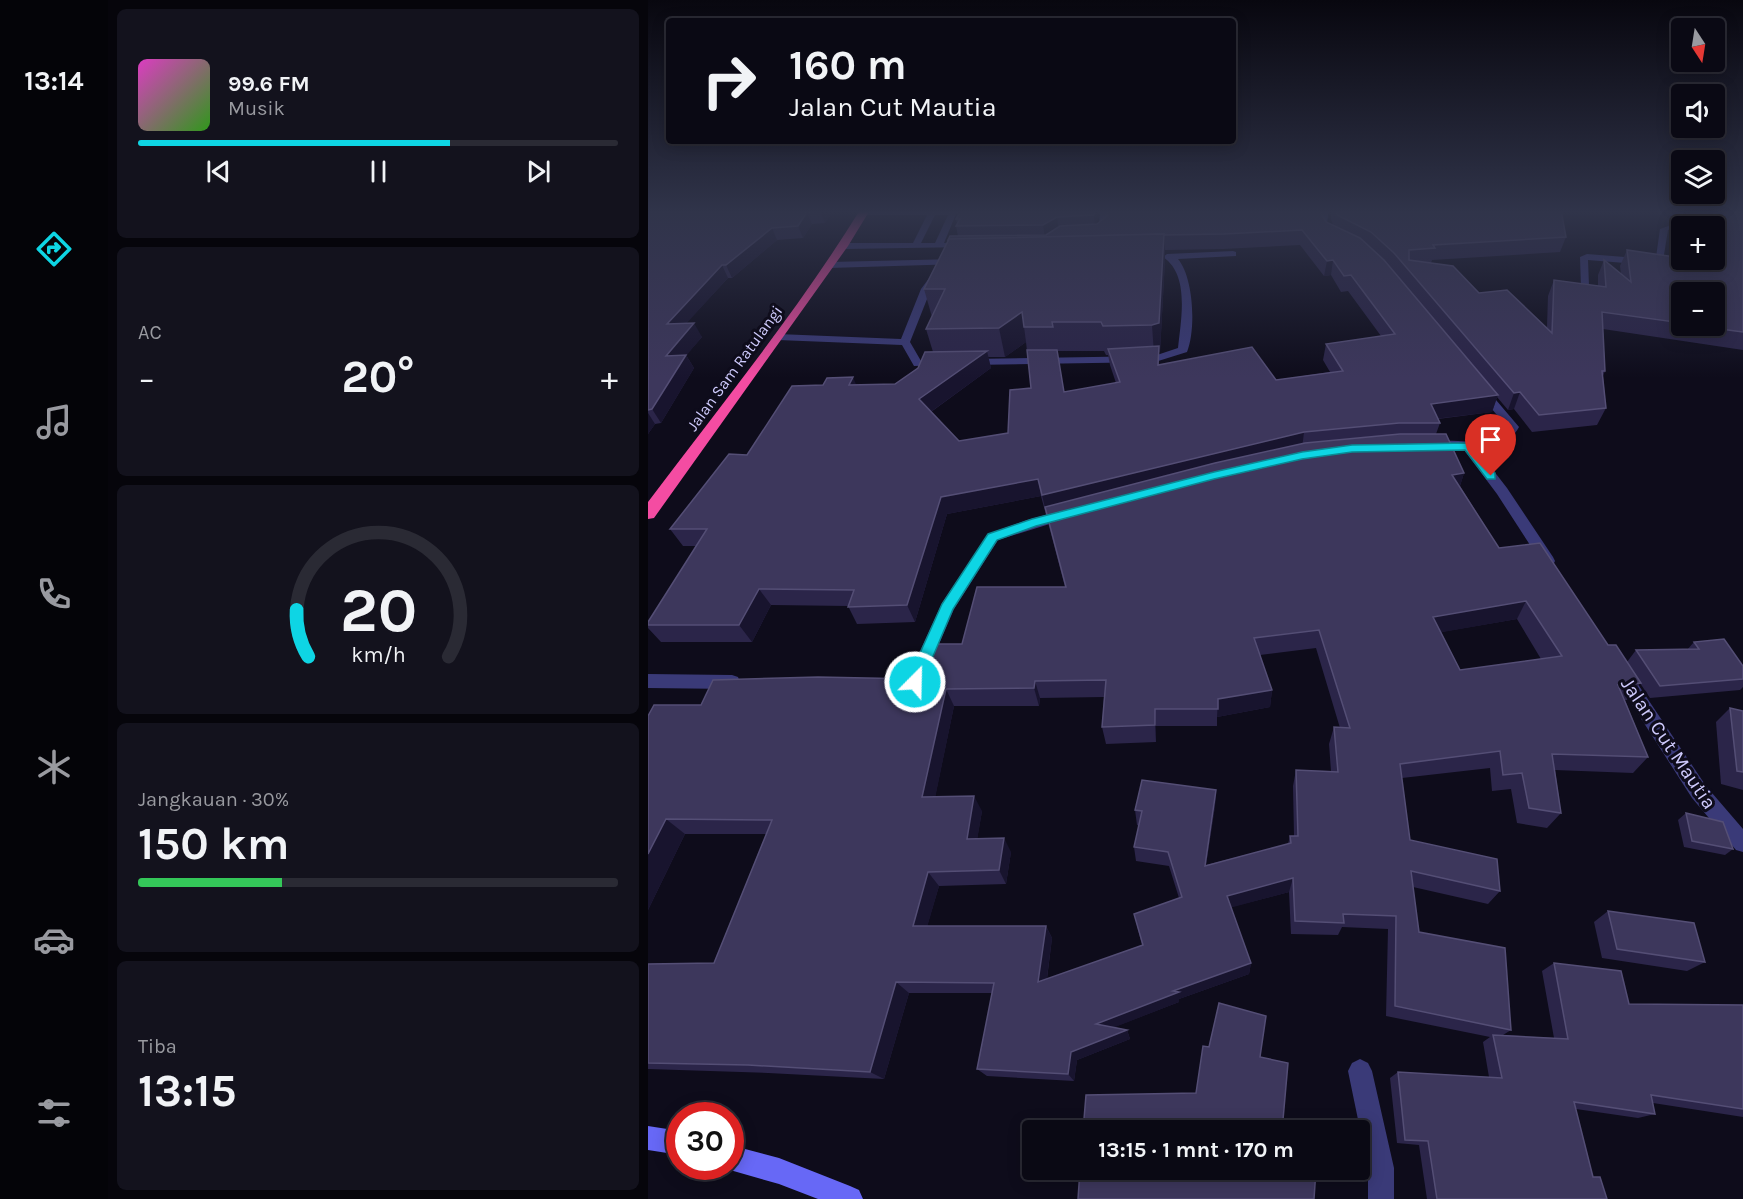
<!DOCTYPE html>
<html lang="id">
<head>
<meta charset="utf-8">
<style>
	body { margin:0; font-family:Karla,sans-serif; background:#13121d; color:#f1f3f6; height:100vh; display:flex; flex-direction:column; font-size:22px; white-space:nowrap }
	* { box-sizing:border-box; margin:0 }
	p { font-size:20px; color:#999aa0 }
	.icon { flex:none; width:33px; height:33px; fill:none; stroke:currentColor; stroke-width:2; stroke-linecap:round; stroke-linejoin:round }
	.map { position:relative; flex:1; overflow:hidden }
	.drawer { display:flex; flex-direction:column; gap:9px; padding:9px; background:#06050b; width:540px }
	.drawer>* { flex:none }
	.hud { position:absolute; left:18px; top:18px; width:570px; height:126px; border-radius:6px; box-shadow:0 3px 15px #0003,0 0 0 2px #2a2a34; background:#0a0914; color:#f1f3f6; overflow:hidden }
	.needle { width:39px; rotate:168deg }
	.buttons { position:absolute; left:1023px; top:18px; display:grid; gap:12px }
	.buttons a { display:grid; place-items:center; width:54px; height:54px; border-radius:6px; background:#0a0914; box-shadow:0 3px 15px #0003,0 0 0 2px #2a2a34; font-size:30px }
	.speed { position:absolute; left:18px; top:1102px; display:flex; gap:12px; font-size:30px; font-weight:700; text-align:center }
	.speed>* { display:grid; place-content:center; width:78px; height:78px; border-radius:50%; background:#0a0914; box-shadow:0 3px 15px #0003,0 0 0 2px #2a2a34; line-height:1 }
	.speed .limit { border:9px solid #d22; background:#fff; color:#111 }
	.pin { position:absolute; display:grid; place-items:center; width:51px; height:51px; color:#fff; margin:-62px -26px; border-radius:50% 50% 50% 0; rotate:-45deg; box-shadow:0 0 6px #0007 }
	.pin .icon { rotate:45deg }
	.me { position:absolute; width:66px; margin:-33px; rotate:23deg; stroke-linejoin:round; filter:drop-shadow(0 0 4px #0008) }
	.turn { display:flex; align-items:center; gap:21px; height:126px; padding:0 24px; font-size:27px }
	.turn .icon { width:78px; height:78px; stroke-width:2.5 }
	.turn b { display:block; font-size:42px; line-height:51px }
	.big { font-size:45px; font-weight:700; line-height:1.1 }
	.drawer .card { flex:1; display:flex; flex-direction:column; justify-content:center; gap:9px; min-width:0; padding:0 21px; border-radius:9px; background:#13121d }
	.drawer .dial { align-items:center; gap:0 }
	.dial svg { height:156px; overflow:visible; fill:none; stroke:#2a2a34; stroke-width:7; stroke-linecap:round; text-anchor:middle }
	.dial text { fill:#f1f3f6; stroke:none }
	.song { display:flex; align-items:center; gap:18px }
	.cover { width:72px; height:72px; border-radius:9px; background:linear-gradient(135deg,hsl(310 70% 55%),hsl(110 70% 35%)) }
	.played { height:6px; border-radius:3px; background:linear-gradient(90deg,#0ed5e4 65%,#2a2a34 65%) }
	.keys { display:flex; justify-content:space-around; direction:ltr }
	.heat { display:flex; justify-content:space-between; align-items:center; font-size:33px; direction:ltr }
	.charge { height:9px; border-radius:4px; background:linear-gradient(90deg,#34c759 30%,#2a2a34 0) }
	.trip { position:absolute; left:374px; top:1120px; width:348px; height:60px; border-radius:6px; background:#0a0914; box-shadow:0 3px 15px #0003,0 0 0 2px #2a2a34; font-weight:700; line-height:60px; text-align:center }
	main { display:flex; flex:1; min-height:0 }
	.dock { display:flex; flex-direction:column; width:108px; justify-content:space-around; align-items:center; background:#040408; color:#999aa0 }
	.dock .icon { width:42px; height:42px }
	.dock .selected { color:#0ed5e4 }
	.dock b { font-size:27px; color:#f1f3f6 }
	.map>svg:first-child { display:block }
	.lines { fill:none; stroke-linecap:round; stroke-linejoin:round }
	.lane { fill:#3a3a78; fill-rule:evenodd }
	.street { fill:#3a3a78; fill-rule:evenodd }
	.secondary { fill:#6768f6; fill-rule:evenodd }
	.highway { fill:#f44ca2; fill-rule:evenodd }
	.wall { fill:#2b2549; fill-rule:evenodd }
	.shaded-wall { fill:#18142e }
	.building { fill:#3d375c; stroke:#544e75; stroke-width:1.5; fill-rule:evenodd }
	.route { fill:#0ed5e4; stroke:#098a94; stroke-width:1.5 }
	.labels { text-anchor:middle; stroke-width:6; stroke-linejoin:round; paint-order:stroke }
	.far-street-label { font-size:16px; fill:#cecafc; stroke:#0e0c1b }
	.street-label { font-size:20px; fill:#cecafc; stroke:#0e0c1b }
</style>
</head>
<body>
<main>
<nav class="dock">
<b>13:14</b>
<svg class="icon selected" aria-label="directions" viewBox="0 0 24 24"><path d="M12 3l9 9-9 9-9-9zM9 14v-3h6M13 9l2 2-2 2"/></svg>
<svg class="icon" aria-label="music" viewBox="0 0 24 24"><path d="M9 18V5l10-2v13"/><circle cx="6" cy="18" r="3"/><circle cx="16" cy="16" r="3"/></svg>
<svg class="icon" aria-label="phone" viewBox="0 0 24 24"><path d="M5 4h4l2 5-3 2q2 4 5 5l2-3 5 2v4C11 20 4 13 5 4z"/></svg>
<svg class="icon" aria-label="climate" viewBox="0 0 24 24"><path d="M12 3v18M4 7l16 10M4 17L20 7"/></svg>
<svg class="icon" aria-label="car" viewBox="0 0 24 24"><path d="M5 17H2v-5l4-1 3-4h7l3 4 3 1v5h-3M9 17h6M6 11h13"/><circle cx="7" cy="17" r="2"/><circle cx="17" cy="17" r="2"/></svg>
<svg class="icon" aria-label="filters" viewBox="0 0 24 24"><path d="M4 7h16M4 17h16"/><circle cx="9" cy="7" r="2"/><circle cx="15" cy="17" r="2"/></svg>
</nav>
<section class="drawer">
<div class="card">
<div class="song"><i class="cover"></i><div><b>99.6 FM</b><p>Musik</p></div></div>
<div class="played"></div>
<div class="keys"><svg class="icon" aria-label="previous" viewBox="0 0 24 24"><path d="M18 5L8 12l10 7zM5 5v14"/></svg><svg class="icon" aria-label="pause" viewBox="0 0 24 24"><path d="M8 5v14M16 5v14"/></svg><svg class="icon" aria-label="next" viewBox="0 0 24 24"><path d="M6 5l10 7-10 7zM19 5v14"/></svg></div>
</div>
<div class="card"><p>AC</p>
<div class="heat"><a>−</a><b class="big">20°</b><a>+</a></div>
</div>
<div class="card dial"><svg viewBox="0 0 100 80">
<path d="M14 69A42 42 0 1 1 86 69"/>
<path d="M14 69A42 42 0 0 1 8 45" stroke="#0ed5e4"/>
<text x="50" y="56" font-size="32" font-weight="700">20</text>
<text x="50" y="72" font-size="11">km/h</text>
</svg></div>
<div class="card"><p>Jangkauan · 30%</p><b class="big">150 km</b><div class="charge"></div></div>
<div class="card"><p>Tiba</p><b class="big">13:15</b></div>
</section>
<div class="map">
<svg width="1095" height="1199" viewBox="0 0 1095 1199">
	<rect width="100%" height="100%" fill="#0e0c1b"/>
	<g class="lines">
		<!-- lane -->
		<g class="lane">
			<path d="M315 210 308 214 296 243 317 242 321 245 320 247 195 249 191 246 195 243H265L279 215H212V211ZM287 215H300L287 243H273Z"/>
			<polygon points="452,210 460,210 459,230 450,237 446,234 451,229"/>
			<polygon points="1028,210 1036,210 1034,225 1020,230 1015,261 1002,265 940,260 941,286 933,288 932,257 939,254 1002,259 1008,257 1012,229 1026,224"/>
			<path d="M585 251 588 252V256L530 259C546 278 548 330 539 352L507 362 323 365 318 362 323 359 506 356 530 348C533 319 542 275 515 257L519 254Z"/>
			<polygon points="309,259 312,260 312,264 181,268 177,265 181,262"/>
			<polygon points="288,272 293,275 283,289 262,342 273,361 290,360 295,363 294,365 266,366 254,345 130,340 125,337 130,334 253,339 273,289 285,273"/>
		</g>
		<!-- street -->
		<g class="street">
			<polygon points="673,210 681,210 679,223 686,234 685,236 679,236 671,223"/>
			<path d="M833 386 837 387 871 427C862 444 845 446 828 448L859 488 905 557 907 561 905 565H895L849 494 816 450H783L777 446C792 432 842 454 859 427L827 389Z"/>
			<polygon points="419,509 424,511 426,514 424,517 350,540 306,609 282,665 276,667 270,665 268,660 294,603 340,534 379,520"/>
			<polygon points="975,669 981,671 1058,786 1095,829 1095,852 1088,850 1044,798 969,681 967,676 969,671"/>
			<polygon points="0,674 84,675 90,677 92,682 90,687 84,689 0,688"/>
			<polygon points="712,1059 720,1063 724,1071 746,1168 746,1199 720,1199 720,1168 700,1071 704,1063"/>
		</g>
		<!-- secondary -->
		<g class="secondary">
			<polygon points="1074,210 1095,210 1095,214"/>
			<polygon points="0,1126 32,1131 32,1155 0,1150"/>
			<polygon points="82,1145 131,1158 202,1186 211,1190 215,1199 170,1199 131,1184 82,1170 76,1167 82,1167"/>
		</g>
		<!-- highway -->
		<path class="highway" d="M212 210H222L200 246 6 518 0 519V502C72 406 149 312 212 210Z"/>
	</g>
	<!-- wall -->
	<g class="wall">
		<polygon points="0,210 186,210 177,223 164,224 155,238 129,240 84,278 80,278 38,323 54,337 38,355 46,368 13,423 7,424 0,434"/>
		<path d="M313 210H452L448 224 678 222 685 225 683 219V210H913L918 237 912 252 784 260 783 263 831 293 899 327 900 296 906 280 950 286V275L956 260 973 274 972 266 979 250 1028 257 1025 241 1032 226 1034 227V260H1066V226H1043L1038 210H1089L1095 214V350L955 329 957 371 955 376 958 408 949 425 884 432 866 409 860 410 849 397 844 412 790 419 792 423 788 434 816 473 812 486 851 548 979 662 988 650H1039L1046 642 1095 666V687L1092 690 1002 698 992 683 979 700H977L1000 757 985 773 907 770 913 813 899 828 869 823 863 789 844 791 842 768 754 778 762 840 852 891 840 904 765 887 771 932 863 1030 855 1035 906 1038 894 971 906 963 981 1004 1095 1005V1117L1005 1103 1007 1114 990 1118 928 1109 945 1177 959 1199H779L771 1145 749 1143 742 1078 750 1072 841 1077 835 1042 842 1037 738 1016 740 929 694 927 690 935 643 934 641 892 583 907 603 963 601 974 531 999V1002L466 1027 479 1030 482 1039 429 1060 426 1081 339 1076 329 1069 344 993H261L236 1079 120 1073 0 1069V964L66 963 118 834H37L0 910V716L53 705 268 679 314 644 417 587 393 496 299 514 267 622 209 624 200 606 123 605 104 642H13L0 628V622L48 546H35L22 529 99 455 208 385 247 384 270 368 285 352 278 329 284 317 276 289 300 241V240L310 236 308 226 309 224 308 219ZM652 245 676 276 683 275 693 292 700 291 733 336 678 344 675 360 682 372 628 380 511 364V352H512L517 260V250L575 249ZM1034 292 1066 326H1034ZM378 342 383 388 360 433 311 441 283 412 343 368 340 357H357ZM409 351H456L458 355H460L462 365 468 383 416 392ZM869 619 893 659 812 670 793 632ZM668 648 692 728 686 727 681 744 683 771 648 770 645 786 646 836H642L640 844 558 865 567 806 568 790 487 810 489 825 491 826 486 847 488 861 521 866 531 898 486 914 494 945 399 979 404 938 398 926H279L291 886 358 884 363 852 329 839 334 811 287 797 306 706H391L392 698 456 697 454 727 458 744 508 742V726H569V717L622 707 624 690 612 655Z"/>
		<polygon points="1082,708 1095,711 1095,790 1073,784 1068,722"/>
		<polygon points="1038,813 1085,849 1077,855 1036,847 1030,820"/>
		<polygon points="960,911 1057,962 1039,971 954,958 946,922"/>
	</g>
	<!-- shaded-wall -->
	<g class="shaded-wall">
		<polygon points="173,210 186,210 177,223 172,211"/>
		<polygon points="447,210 452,210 447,230 446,215"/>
		<polygon points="159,212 164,224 155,238 150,226"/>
		<polygon points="409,217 411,232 397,238 395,225"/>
		<polygon points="124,228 129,240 84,278 78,265"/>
		<polygon points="516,234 517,260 512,352 511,352 511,381 506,354 504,325"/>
		<polygon points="685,260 683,275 676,276 679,261"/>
		<polygon points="74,265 80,278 26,337 19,324"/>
		<polygon points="374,312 378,342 357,357 351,328"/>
		<polygon points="46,323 54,337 26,370 18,356"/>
		<polygon points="339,351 343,368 277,416 271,399"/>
		<polygon points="38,355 46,368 13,423 4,409"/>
		<polygon points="205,377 212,394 201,385"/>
		<polygon points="872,392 866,409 860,410 866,393"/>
		<polygon points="850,395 844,412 778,420 783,404"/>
		<polygon points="0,413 7,424 0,434"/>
		<polygon points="656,432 654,449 398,512 394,495"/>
		<polygon points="816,473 810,492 804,475"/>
		<polygon points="390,479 393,496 299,514 267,622 259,605 293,497"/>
		<polygon points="111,589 123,605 104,642 91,625"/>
		<polygon points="878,601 869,619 778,635 785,617"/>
		<polygon points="387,681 392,698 391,706 386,688"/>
		<polygon points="298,689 306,706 284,813 274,797"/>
		<polygon points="624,690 622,707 569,717 570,699"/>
		<polygon points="507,709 508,726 508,742 507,725"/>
		<polygon points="568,790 567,806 556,879 557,866"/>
		<polygon points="326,796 334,811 327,853 319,839"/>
		<polygon points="18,819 37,834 0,910 0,854"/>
		<polygon points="356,838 363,852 358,884 351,870"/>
		<polygon points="280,872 291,886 276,938 265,926"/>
		<polygon points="645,878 641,892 578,909 579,896"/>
		<polygon points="398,926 404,938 397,993 390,982"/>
		<polygon points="603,963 601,974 531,999 531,1002 452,1033 448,1024 525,991"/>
		<polygon points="248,982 261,993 236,1079 222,1072"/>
		<polygon points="479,1030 482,1039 429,1060 426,1081 420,1074 423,1052"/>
	</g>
	<!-- building -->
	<g class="building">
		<polygon points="0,210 173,210 172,211 159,212 150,226 124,228 78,265 74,265 19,324 46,323 18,356 38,355 4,409 0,410"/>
		<polygon points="313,210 447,210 446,215 409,217 395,225 308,226 312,219 308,219"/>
		<polygon points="460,210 671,210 678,222 712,238 736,260 850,395 783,404 792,423 751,423 656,432 394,495 390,479 293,497 259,605 200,607 206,590 111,589 91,625 0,625 0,622 59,529 22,529 81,454 99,455 144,386 175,385 179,378 205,377 201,385 247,384 270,368 277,352 339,351 271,399 311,441 360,433 362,390 383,388 379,350 409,350 416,392 472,382 460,349 511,346 510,365 604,347 628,380 695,371 678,344 747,334 703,275 696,276 685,260 679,261 654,230 576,234 516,235 516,234 300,240 302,236 398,235 412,226 449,224 460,215"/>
		<polygon points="687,210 913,210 918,237 785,245 787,248 761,250 761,260 805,266 831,293 859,290 904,333 906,280 958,287 956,260 983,282 979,250 1034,258 1034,260 1066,260 1066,226 1054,226 1049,210 1089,210 1095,214 1095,332 1050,326 1066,326 1066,292 1034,292 1034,323 954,312 957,371 954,371 958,408 891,415 872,392 866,393 746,253 723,232 689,215"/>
		<polygon points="516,234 511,323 504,325 455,326 453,322 404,322 405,327 376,327 374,312 351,328 278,329 297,289 276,289 301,239"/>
		<path d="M752 434H798L816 473 804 475 851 548 892 543 960 645H968L993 683 970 685 1000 757 904 754 913 813 881 808 874 773 855 775 852 751 752 764 762 840 849 859 852 891 763 871 771 932 857 948 863 1030 747 1006 748 916 695 914 696 923 647 921 645 878 579 896 603 963 525 991 531 992 448 1024 479 1030 423 1052 420 1074 329 1069 346 983 248 982 222 1072 100 1065 0 1063V964L66 963 124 820 18 819 0 854V716L6 705H53L65 680 170 677 268 679 279 644H314L329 587H418L397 507 567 463 657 443ZM878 601 914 656 812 670 785 617ZM671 630 702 728 686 727 690 772 648 770 650 836H642L643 843 557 866 568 790 494 780 487 810 494 811 486 847 520 852 534 897 486 914 495 945 390 982 398 926H265L280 872 351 870 356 838 319 839 326 796 274 797 298 689 386 688 387 681 458 680 454 727 507 725V709H570V699L624 690 606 638Z"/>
		<polygon points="1076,639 1095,666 1095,679 1012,686 988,650 1051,649 1046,642"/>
		<polygon points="1082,708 1095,711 1095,772 1089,771"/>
		<polygon points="1038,813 1075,822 1085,849 1044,841"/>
		<polygon points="960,911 1046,923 1057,962 969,949"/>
		<polygon points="906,963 973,971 981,1004 1095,1005 1095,1109 1003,1095 1007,1114 926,1102 945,1177 952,1177 959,1199 789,1199 780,1141 757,1140 750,1072 854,1078 845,1035 920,1039"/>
		<polygon points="571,1003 618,1016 612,1057 640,1063 634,1131 435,1131 438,1095 548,1093 555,1046 561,1047"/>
		<polygon points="432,1170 668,1170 666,1199 430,1199"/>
	</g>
	<!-- sky -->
	<linearGradient id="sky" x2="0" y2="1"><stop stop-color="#08070f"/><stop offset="0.56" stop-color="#30344a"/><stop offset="1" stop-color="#30344a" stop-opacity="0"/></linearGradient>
	<rect width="1095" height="378" fill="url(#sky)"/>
	<!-- route -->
	<polygon class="route" points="820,443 824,444 847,473 847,479 839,479 817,450 704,452 654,459 566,479 388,526 349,540 305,609 272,687 267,689 262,687 259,682 294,604 340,534 384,519 566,472 654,452 704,445"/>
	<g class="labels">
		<!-- far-street labels -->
		<g class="far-street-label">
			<text transform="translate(86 368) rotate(-54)" y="6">Jalan Sam Ratulangi</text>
		</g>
		<!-- street labels -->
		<g class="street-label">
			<text transform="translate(1021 743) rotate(56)" y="7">Jalan Cut Mautia</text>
		</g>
	</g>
</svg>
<div class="buttons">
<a><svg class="needle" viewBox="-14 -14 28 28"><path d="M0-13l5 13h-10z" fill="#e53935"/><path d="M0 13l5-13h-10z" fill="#999aa0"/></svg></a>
<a><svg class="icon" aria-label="sound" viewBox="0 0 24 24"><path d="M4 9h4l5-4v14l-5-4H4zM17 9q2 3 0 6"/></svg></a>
<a><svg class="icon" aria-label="layers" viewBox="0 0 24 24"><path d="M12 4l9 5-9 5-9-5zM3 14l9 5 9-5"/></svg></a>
<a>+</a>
<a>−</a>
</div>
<div class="speed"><div class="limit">30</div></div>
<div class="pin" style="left:843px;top:476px;background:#d93025"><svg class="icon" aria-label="arrive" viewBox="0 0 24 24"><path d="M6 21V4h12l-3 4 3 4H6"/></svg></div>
<svg class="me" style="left:267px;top:682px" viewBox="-20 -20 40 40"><circle r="17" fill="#0ed5e4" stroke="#fff" stroke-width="3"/><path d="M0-11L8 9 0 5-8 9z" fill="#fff"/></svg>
<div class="trip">13:15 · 1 mnt · 170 m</div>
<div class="hud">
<div class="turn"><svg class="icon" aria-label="right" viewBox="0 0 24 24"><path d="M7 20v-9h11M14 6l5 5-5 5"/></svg><div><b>160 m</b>Jalan Cut Mautia</div></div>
</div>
</div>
</main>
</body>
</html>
